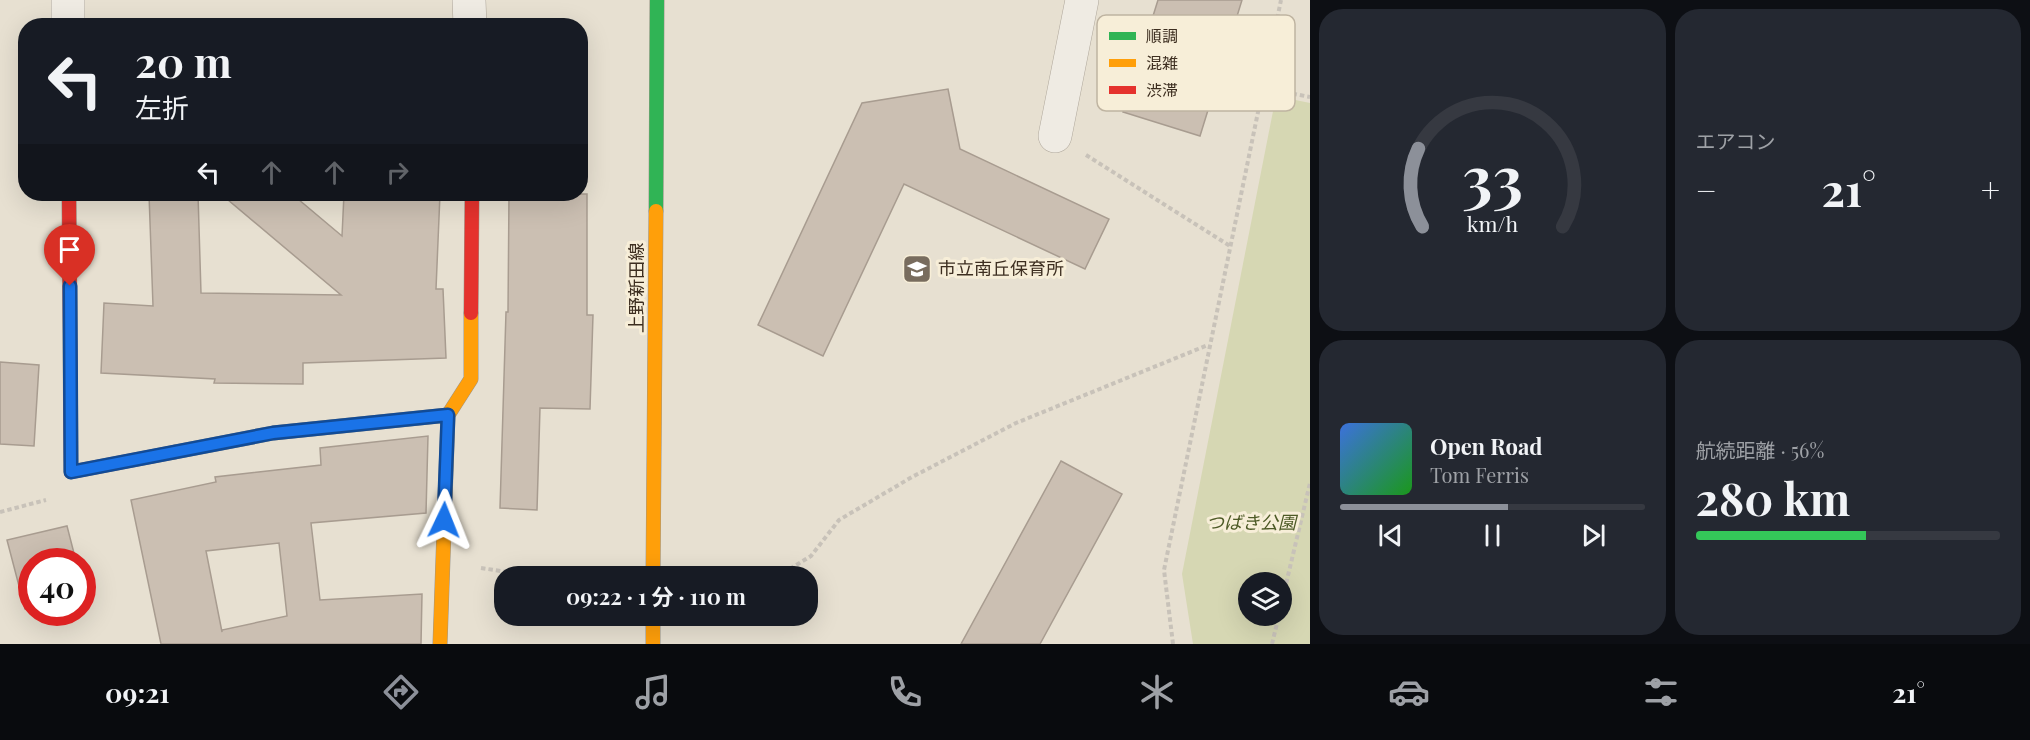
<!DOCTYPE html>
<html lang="ja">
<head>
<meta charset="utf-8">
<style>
	body { margin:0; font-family:"Playfair Display","Noto Sans JP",serif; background:#242831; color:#f1f3f6; height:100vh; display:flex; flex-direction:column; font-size:22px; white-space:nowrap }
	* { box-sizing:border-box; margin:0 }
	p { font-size:20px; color:#9ea1a6 }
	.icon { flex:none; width:33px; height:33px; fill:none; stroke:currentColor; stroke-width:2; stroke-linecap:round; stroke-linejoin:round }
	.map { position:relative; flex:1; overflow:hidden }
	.drawer { display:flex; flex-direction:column; gap:9px; padding:9px; background:#0d0f14; width:720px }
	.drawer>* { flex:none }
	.banner { position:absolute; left:18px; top:18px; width:570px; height:183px; border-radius:24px; box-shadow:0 6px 24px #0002; background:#171b24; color:#f1f3f6; overflow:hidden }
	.controls { position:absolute; left:1238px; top:572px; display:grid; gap:12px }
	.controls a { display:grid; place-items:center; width:54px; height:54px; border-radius:50%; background:#171b24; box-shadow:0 6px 24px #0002; font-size:30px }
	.speed { position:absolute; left:18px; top:548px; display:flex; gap:12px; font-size:30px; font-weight:700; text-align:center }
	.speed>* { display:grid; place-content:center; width:78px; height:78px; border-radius:50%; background:#171b24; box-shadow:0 6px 24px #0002; line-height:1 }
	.speed .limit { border:9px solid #d22; background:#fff; color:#111 }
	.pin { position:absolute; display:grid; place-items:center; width:51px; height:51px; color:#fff; margin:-62px -26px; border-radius:50% 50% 50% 0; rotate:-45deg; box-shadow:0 0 6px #0007 }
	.pin .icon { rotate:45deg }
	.me { position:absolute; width:66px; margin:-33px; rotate:2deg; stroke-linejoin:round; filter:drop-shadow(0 0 4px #0008) }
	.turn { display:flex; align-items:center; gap:21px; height:126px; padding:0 18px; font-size:27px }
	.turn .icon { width:78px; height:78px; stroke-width:2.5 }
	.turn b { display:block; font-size:42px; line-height:51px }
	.lanes { display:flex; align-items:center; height:57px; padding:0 18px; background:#0003; justify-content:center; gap:30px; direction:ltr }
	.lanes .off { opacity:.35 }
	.big { font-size:45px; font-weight:700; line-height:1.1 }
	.drawer .widget { flex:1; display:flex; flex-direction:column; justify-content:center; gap:9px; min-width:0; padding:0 21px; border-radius:24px; background:#242831 }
	.drawer .dial { align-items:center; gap:0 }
	.dial svg { height:156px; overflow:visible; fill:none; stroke:#363941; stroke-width:7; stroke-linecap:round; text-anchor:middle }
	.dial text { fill:#f1f3f6; stroke:none }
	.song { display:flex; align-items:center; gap:18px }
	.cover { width:72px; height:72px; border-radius:9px; background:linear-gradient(135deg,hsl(220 70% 55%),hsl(120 70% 35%)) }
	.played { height:6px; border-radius:3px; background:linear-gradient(90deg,#8c9099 55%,#363941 55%) }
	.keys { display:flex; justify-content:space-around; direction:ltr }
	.heat { display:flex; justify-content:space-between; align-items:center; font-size:33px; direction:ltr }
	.charge { height:9px; border-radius:4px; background:linear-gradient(90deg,#34c759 56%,#363941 0) }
	.drawer .tiles { flex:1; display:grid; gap:9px; grid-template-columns:repeat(2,1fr) }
	.trip { position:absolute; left:494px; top:566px; width:324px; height:60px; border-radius:24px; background:#171b24; box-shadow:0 6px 24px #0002; font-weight:700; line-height:60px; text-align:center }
	.dock { display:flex; height:96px; justify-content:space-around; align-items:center; background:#090b0e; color:#9ea1a6 }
	.dock .icon { width:42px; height:42px }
	.dock .on { color:#8c9099 }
	.dock b { font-size:27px; color:#f1f3f6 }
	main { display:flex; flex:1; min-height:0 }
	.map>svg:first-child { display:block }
	.green { fill:#d6d7b3; fill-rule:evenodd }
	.building { fill:#cbbfb2; stroke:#a89c90; stroke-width:1.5; fill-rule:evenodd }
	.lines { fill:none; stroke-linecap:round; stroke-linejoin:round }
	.street-casing { stroke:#ada599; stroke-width:34 }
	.fast-casing { stroke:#9c958a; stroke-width:15 }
	.slow-casing { stroke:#9c958a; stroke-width:15 }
	.jam-casing { stroke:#9c958a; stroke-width:15 }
	.path { stroke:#c8c2b9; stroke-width:4; stroke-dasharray:4.5 3; stroke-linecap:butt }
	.street { stroke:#efebe3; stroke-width:33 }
	.fast { stroke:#30b455; stroke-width:14 }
	.slow { stroke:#ff9f0a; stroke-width:14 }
	.jam { stroke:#e5322d; stroke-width:14 }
	.path-bridge { stroke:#c8c2b9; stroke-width:4; stroke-dasharray:4.5 3; stroke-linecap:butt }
	.route-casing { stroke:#114b97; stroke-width:15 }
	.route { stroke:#1a73e8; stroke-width:10 }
	.labels { text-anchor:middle; stroke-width:6; stroke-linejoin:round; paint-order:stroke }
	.poi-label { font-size:18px; fill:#3d2e20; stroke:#f7eed8; text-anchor:start }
	.street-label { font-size:18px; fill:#3d2e20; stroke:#f7eed8 }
	.park-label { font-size:18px; font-style:italic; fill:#4d5a26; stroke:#f7eed8 }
	.key { fill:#f7eed8; stroke:#bfb4a1; stroke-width:1.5 }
	.key-label { font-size:16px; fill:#3d2e20 }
</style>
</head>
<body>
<main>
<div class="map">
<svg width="1310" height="644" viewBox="0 0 1310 644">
	<rect width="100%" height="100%" fill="#e7e0d1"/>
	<!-- green -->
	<path class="green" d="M1276 96 1310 103V644H1193L1182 574ZM1248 582H1281V615H1248Z"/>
	<!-- building -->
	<g class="building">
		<polygon points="1158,0 1242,0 1200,136 1123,112"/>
		<polygon points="948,89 960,149 1109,219 1085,269 904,184 823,356 758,325 862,103"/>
		<polygon points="149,194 198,194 201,293 341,295 221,194 292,194 342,236 344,194 440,194 436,289 443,289 446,358 303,363 303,384 214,383 215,379 101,373 104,303 153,306"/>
		<polygon points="509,194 587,194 587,315 593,315 590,409 540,408 537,510 500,508 506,312 508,312"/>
		<polygon points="0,362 39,365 34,446 0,444"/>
		<path d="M428 436 426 513 311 523 320 600 422 594 421 644H161L131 500 216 482 215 477 321 465 320 448ZM279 543 287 616 222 630V632L206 551Z"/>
		<polygon points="1061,461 1122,494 1040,644 961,644"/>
		<polygon points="67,526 76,561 32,561 32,608 25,609 7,540"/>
	</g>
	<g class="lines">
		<!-- street casing -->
		<g class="street-casing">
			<g id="street">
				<polyline points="68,0 68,26"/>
				<polyline points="469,0 470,26"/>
				<polyline points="1055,136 1082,0"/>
			</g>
		</g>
		<!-- fast casing -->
		<g class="fast-casing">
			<polyline id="fast" points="656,211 657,0"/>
		</g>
		<!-- slow casing -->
		<g class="slow-casing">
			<g id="slow">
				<polyline points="175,452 273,433 448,415"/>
				<polyline points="653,576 656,211"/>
				<polyline points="653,615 653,644"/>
				<polyline points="440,644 448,415 471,379 471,313"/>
			</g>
		</g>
		<!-- jam casing -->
		<g class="jam-casing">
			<g id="jam">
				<polyline points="69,194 71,472 175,452"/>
				<polyline points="471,313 472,194"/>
			</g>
		</g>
		<!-- path -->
		<g class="path">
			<polyline points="1263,88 1310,97"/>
			<polyline points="1086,155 1230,246"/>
			<polyline points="0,512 46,500"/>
			<polyline points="481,568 534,576"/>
			<polyline points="716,573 783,573 811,556 839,520 912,477 1016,423 1208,345"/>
			<polyline points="1281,605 1310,483"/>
			<polyline points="1173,644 1164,570 1281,0"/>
			<polyline points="1272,644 1279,615"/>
		</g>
		<!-- street -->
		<use href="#street" class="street"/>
		<!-- fast -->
		<use href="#fast" class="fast"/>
		<!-- slow -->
		<use href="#slow" class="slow"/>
		<!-- jam -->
		<use href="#jam" class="jam"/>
		<!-- path-bridge -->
		<polyline class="path-bridge" points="567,576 716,573"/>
	</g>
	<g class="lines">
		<!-- route casing -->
		<g class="route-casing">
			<polyline id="route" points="70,286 71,472 273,433 448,415 444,520"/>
		</g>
		<!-- route -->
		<use href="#route" class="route"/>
	</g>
	<!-- icons -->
	<defs>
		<g id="school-square" transform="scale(1.5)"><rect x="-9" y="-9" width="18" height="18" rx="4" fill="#786c5e" stroke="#f7eed8"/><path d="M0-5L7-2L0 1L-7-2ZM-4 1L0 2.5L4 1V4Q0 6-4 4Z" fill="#fff"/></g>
	</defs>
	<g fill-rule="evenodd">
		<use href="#school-square" x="917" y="269"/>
	</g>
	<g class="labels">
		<!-- poi labels -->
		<g class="poi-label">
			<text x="938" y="275">市立南丘保育所</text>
		</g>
		<!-- street labels -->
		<g class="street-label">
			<text transform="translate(637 288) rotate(-90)" y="6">上野新田線</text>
		</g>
		<!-- park labels -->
		<g class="park-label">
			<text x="1251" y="529">つばき公園</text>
		</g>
	</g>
	<!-- legend -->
	<rect x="1097" y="15" width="198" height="96" rx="9" class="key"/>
	<rect x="1109" y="32" width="27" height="8" fill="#30b455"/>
	<rect x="1109" y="59" width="27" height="8" fill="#ff9f0a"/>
	<rect x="1109" y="86" width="27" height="8" fill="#e5322d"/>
	<g class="key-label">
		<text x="1146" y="42">順調</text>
		<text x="1146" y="69">混雑</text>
		<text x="1146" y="96">渋滞</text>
	</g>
</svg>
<div class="controls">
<a><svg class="icon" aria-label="layers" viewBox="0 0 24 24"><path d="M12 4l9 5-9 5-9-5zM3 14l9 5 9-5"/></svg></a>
</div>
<div class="speed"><div class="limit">40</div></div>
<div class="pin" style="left:70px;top:286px;background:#d93025"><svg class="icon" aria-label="arrive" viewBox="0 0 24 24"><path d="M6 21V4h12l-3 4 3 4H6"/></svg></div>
<svg class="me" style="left:444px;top:520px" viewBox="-20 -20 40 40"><path d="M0-17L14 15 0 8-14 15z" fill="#1a73e8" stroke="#fff" stroke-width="4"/></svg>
<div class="trip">09:22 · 1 分 · 110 m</div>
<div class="banner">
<div class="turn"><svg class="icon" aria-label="left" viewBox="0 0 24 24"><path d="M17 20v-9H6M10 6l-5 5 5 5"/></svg><div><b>20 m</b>左折</div></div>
<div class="lanes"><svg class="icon" aria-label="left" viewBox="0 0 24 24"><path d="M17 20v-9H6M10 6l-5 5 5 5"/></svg><svg class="icon off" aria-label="ahead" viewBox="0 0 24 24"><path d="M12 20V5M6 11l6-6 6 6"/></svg><svg class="icon off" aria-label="ahead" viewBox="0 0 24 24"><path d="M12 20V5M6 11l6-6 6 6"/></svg><svg class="icon off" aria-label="right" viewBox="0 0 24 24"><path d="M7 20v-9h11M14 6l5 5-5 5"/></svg></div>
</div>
</div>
<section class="drawer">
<div class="tiles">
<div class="widget dial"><svg viewBox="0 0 100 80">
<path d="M14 69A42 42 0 1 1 86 69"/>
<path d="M14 69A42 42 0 0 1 12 29" stroke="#8c9099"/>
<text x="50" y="56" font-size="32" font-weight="700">33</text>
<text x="50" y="72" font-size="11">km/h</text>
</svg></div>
<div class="widget"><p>エアコン</p>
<div class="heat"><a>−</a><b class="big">21°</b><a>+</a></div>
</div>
<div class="widget">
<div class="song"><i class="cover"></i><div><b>Open Road</b><p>Tom Ferris</p></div></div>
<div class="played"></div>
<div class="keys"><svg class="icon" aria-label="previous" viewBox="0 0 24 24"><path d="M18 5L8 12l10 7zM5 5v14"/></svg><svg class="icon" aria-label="pause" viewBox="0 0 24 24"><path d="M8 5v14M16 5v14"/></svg><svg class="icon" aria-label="next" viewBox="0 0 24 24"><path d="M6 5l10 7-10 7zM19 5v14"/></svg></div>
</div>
<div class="widget"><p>航続距離 · 56%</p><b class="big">280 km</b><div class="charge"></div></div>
</div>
</section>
</main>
<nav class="dock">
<b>09:21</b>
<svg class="icon on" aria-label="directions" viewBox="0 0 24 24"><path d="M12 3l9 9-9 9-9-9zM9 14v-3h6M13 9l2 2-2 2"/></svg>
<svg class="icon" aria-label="music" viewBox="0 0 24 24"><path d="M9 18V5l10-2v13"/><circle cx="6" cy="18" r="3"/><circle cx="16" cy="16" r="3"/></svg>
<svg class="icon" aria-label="phone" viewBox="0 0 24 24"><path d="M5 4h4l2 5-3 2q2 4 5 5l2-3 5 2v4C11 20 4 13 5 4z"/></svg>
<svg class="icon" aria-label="climate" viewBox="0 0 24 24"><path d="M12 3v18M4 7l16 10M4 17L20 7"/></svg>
<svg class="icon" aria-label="car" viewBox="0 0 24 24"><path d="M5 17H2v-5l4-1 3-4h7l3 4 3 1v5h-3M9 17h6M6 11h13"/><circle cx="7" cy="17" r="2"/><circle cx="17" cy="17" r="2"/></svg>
<svg class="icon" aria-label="filters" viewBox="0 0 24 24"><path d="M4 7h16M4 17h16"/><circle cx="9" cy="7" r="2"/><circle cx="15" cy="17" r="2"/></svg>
<b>21°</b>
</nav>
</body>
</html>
